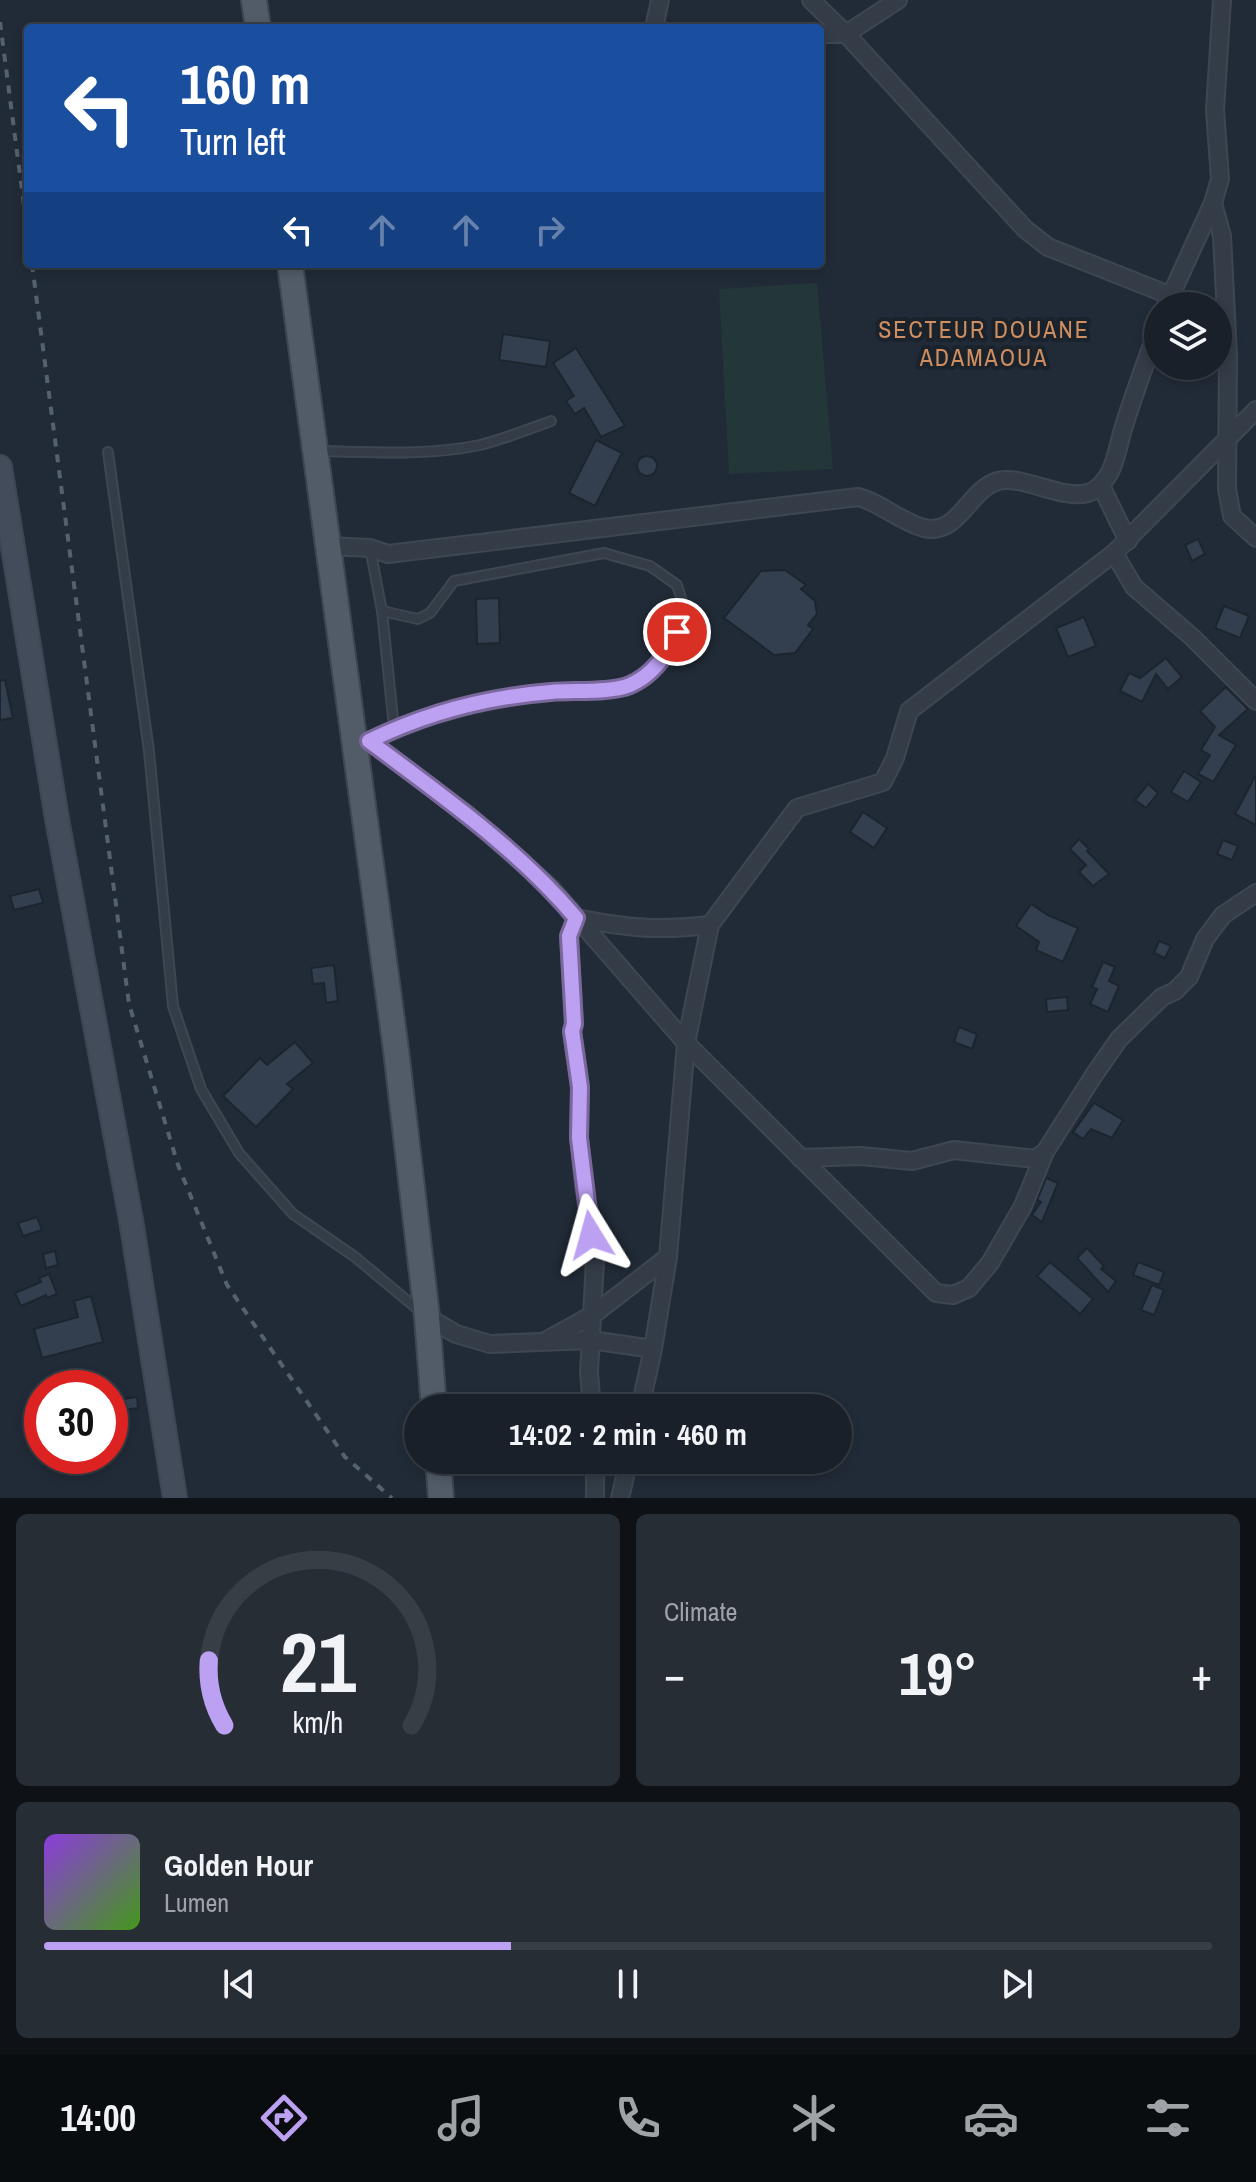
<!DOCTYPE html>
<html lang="en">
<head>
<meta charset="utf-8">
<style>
	body { margin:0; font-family:"Archivo Narrow",sans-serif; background:#262d35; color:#f1f3f6; height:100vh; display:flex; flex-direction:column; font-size:30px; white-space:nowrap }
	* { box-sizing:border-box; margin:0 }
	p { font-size:26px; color:#9fa3a8 }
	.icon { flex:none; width:44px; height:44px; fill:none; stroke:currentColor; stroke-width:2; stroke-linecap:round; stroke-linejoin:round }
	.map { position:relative; height:1498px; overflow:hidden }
	.side { display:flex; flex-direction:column; gap:16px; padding:16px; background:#0e1217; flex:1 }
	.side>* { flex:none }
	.banner { position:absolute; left:24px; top:24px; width:800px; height:244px; border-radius:8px; box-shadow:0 4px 12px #0003,0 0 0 2px #373e46; background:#1a4fa0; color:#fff; overflow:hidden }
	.controls { position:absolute; left:1144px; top:292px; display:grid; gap:16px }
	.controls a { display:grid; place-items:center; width:88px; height:88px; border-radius:50%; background:#192029; box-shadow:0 4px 12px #0003,0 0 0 2px #373e46; font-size:40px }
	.speed { position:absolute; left:24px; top:1370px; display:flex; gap:16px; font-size:40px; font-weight:700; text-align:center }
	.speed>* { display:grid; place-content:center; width:104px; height:104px; border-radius:50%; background:#192029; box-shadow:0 4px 12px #0003,0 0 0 2px #373e46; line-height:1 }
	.speed .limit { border:12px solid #d22; background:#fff; color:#111 }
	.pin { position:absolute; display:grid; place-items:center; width:68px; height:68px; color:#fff; margin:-34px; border:4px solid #fff; border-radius:50%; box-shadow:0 2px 8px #0007 }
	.me { position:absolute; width:88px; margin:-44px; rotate:352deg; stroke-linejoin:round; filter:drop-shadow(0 0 6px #0008) }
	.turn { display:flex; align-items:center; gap:28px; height:168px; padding:0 24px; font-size:36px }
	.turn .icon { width:104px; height:104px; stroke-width:2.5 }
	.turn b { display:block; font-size:56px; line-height:68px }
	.lanes { display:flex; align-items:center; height:76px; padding:0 24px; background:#0003; justify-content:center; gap:40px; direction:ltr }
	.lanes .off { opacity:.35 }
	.big { font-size:60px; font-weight:700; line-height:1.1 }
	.side .tile { flex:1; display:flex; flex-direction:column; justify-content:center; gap:12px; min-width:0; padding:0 28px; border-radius:12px; background:#262d35 }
	.side .dial { align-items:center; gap:0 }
	.dial svg { height:208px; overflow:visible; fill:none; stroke:#373e46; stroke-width:7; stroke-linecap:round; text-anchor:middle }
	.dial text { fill:#f1f3f6; stroke:none }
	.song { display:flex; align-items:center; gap:24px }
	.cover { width:96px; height:96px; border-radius:12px; background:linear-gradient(135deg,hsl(270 70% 55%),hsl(100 70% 35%)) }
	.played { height:8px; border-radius:4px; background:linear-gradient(90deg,#bca0f2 40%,#373e46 40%) }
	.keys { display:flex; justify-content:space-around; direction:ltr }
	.heat { display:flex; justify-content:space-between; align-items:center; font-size:44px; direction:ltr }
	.side .tiles { flex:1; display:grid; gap:16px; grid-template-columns:1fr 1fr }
	.tile:last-child { grid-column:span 2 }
	.trip { position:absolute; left:404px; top:1394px; width:448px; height:80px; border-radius:40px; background:#192029; box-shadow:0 4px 12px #0003,0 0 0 2px #373e46; font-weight:700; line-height:80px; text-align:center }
	.tabs { display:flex; height:128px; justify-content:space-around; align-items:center; background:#0a0d10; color:#9fa3a8 }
	.tabs .icon { width:56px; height:56px }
	.tabs .active { color:#bca0f2 }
	.tabs b { font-size:36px; color:#f1f3f6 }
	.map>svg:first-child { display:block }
	.green { fill:#233638 }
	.building { fill:#333f4e; stroke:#1c242e; stroke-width:2 }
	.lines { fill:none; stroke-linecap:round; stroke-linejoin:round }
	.lane-casing { stroke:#3e4651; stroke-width:12 }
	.street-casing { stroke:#3e4651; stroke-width:20 }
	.secondary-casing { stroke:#3e4651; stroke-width:26 }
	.primary-casing { stroke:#3e4651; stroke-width:28 }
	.lane { stroke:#343d47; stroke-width:8 }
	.street { stroke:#343d47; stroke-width:16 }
	.secondary { stroke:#434c5a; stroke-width:22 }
	.primary { stroke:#525c68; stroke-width:24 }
	.rail { stroke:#56616e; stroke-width:4; stroke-dasharray:8 8; stroke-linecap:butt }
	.route-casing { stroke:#7a689d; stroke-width:20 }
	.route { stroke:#bca0f2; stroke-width:14 }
	.labels { text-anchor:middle; stroke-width:8; stroke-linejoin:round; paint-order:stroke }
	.neighbourhood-label { font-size:24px; letter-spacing:2px; fill:#cf8e5f; stroke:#1a222c }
</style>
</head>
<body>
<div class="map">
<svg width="1256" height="1498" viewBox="0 0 1256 1498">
	<rect width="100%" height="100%" fill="#212b37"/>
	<!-- green -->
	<polygon class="green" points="817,283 833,469 729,474 719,289"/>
	<!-- building -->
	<g class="building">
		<polygon points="503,334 550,341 546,367 499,360"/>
		<polygon points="576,348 625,426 601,437 584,408 575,414 566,401 574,396 553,363"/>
		<polygon points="596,440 622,453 595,506 569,493"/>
		<circle cx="647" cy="466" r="10"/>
		<polygon points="1198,539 1205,554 1192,561 1185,545"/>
		<polygon points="785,570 806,585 801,589 815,601 817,614 808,625 813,629 795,653 774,655 724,618 761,571"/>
		<polygon points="499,598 500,643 477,644 476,599"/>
		<polygon points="1224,606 1249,616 1240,638 1215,628"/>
		<polygon points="1084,617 1096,646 1068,657 1056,628"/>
		<polygon points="1166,658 1182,677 1168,689 1156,674 1142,702 1120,691 1129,673 1140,678"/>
		<polygon points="5,680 13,718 0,720 0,681"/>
		<polygon points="1226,687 1248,709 1219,735 1236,745 1213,782 1198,774 1210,755 1201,750 1215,727 1200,711"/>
		<polygon points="1184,771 1201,782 1188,802 1171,792"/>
		<polygon points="1256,775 1256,825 1235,814"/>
		<polygon points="1148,784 1158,793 1146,808 1135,800"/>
		<polygon points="863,812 887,828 874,848 850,832"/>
		<polygon points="1079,839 1089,849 1087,851 1109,874 1093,886 1079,872 1086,865 1070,849"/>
		<polygon points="1223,840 1238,846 1232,860 1217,854"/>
		<polygon points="39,889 43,903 14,910 10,896"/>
		<polygon points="1031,904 1048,915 1078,928 1063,962 1036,950 1039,942 1016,926"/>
		<polygon points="1159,941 1171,946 1165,958 1154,953"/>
		<polygon points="1103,962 1115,967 1109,981 1119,986 1108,1012 1090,1004 1097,989 1092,987"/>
		<polygon points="334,965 338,1001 326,1003 324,983 313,984 311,968"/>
		<polygon points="1067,997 1068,1010 1047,1012 1046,999"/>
		<polygon points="959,1027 977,1034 972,1049 954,1042"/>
		<polygon points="295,1042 313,1063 287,1084 293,1089 256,1127 223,1096 260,1058 267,1065"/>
		<polygon points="1094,1103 1123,1120 1112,1138 1091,1129 1083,1139 1073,1132"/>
		<polygon points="1046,1178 1058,1183 1042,1222 1032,1215 1041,1202 1037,1200"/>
		<polygon points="37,1217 42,1230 23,1236 18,1223"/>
		<polygon points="1087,1248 1104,1266 1101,1269 1116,1281 1108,1292 1077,1258"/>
		<polygon points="55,1251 58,1265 46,1268 43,1254"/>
		<polygon points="1050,1262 1093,1299 1080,1314 1037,1276"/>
		<polygon points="1138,1262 1164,1272 1159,1285 1133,1275"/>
		<polygon points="49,1274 57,1294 47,1298 46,1295 21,1306 15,1293 41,1282 39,1278"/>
		<polygon points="1152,1285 1164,1290 1154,1315 1141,1310"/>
		<polygon points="91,1296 103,1342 42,1358 34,1329 78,1317 74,1301"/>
		<polygon points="137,1397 138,1408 117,1411 116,1400"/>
	</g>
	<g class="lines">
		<!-- lane casing -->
		<g class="lane-casing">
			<g id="lane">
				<path d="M320 451C373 452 427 456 480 445 504 439 527 430 551 421"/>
				<polyline points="108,452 149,751 173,1006 201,1089 239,1153 293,1214 355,1257 421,1312"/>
				<polyline points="370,548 382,611 394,728"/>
				<polyline points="367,742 394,728 473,702 549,692 625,687 646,677 669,651 686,613 677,585 650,566 604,553 454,581 430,613 418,619 382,611"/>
			</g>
		</g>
		<!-- street casing -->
		<g class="street-casing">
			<g id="street">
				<polyline points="811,0 846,34 1025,229 1048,247 1169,295"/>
				<polyline points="654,28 660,0"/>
				<polyline points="820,34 846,34 898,0"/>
				<polyline points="1213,203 1222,236 1228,355 1227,489 1232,516 1256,538"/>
				<polyline points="1166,306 1213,203 1220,179 1215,110 1222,0"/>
				<polyline points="1101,486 1128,541"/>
				<path d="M328 546 370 548 388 554 858 497C882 503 900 522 924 528 959 536 969 489 998 481 1024 475 1061 500 1088 493 1098 490 1105 481 1110 472 1117 458 1119 441 1124 426 1134 393 1147 360 1158 327"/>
				<polyline points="1114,553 1134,587 1192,637 1256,701"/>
				<polyline points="369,741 468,815 551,888 686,1043 936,1293 953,1295 969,1288 990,1263 1023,1206 1045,1152 1094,1075 1119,1039 1162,997 1175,991 1189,977 1205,939 1223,915 1256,893"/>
				<polyline points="800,1158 861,1156 912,1161 954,1150 1035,1159 1045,1152"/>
				<polyline points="427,1317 456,1334 490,1344 591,1340 653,1349"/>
				<polyline points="547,1340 594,1314 668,1257"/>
				<path d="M592 1408 589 1372 595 1261 584 1185 579 1138 580 1087 572 1031 574 1024 569 936 576 918C628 928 657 931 710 925"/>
				<polyline points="640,1408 653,1349 668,1257 686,1043 710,925 797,808 883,782 895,758 909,711 1114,553 1256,410"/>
				<polyline points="595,1460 595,1498"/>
				<polyline points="620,1498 629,1460"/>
			</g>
		</g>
		<!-- secondary casing -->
		<g class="secondary-casing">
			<polyline id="secondary" points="0,467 57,819 131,1220 175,1498"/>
		</g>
		<!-- primary casing -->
		<g class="primary-casing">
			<g id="primary">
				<polyline points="254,0 258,28"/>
				<polyline points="290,264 396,1050 427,1317 434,1408"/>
				<polyline points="438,1460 441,1498"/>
			</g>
		</g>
		<!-- lane -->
		<use href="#lane" class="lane"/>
		<!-- street -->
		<use href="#street" class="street"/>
		<!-- secondary -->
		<use href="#secondary" class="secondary"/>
		<!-- primary -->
		<use href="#primary" class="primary"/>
		<!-- rail -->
		<g class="rail">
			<polyline points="0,22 28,236"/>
			<polyline points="32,264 129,1004 178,1165 227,1285 345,1457 392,1498"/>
		</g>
	</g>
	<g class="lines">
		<!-- route casing -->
		<g class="route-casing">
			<path id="route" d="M591 1235 579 1138 580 1087 572 1031 574 1024 569 936 576 918C517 848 441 795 369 741 426 713 487 697 551 692 573 690 611 693 630 685 653 675 667 655 677 632"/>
		</g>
		<!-- route -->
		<use href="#route" class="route"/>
	</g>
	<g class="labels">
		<!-- neighbourhood labels -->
		<g class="neighbourhood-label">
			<text x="984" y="338">SECTEUR DOUANE<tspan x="984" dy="28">ADAMAOUA</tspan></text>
		</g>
	</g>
</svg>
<div class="controls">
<a><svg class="icon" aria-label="layers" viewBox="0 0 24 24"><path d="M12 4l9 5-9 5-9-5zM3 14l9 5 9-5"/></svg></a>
</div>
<div class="speed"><div class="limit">30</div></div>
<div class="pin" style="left:677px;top:632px;background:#d93025"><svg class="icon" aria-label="arrive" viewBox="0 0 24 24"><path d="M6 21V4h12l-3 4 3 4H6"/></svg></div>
<svg class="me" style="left:591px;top:1235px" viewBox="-20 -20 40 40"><path d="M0-17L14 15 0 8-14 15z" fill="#bca0f2" stroke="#fff" stroke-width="4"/></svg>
<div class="trip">14:02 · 2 min · 460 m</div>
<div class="banner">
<div class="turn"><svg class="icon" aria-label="left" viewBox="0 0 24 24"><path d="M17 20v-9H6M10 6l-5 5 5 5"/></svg><div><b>160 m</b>Turn left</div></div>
<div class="lanes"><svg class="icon" aria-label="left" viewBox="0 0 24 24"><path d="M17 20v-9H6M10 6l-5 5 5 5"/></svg><svg class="icon off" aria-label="ahead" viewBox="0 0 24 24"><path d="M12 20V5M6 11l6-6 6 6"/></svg><svg class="icon off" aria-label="ahead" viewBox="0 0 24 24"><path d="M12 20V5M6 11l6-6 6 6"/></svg><svg class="icon off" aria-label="right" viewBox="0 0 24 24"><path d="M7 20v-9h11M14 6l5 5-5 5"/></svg></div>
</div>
</div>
<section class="side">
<div class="tiles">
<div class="tile dial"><svg viewBox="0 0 100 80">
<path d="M14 69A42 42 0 1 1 86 69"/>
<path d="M14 69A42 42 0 0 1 8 44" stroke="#bca0f2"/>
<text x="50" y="56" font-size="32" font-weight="700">21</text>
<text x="50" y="72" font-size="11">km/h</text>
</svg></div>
<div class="tile"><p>Climate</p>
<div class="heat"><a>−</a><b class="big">19°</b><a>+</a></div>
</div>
<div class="tile">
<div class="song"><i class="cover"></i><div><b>Golden Hour</b><p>Lumen</p></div></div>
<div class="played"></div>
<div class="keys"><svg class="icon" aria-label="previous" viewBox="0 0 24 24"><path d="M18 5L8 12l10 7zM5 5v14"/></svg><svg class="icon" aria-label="pause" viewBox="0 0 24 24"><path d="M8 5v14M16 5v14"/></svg><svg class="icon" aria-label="next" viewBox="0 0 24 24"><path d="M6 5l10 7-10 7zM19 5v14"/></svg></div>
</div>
</div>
</section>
<nav class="tabs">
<b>14:00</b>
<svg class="icon active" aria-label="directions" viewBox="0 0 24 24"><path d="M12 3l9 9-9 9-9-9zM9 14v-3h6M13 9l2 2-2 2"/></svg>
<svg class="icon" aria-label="music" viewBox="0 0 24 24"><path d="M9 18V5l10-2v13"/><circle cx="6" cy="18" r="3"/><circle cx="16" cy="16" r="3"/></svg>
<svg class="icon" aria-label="phone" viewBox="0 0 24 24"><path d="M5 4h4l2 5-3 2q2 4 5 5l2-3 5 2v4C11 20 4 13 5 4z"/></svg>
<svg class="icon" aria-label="climate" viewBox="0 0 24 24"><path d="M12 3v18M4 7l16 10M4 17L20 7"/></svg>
<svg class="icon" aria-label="car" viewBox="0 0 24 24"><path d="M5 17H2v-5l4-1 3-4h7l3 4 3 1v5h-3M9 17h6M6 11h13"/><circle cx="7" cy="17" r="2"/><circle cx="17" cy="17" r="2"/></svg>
<svg class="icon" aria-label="filters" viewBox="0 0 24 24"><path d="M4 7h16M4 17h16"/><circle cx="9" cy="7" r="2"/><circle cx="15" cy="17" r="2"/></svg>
</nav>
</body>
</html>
